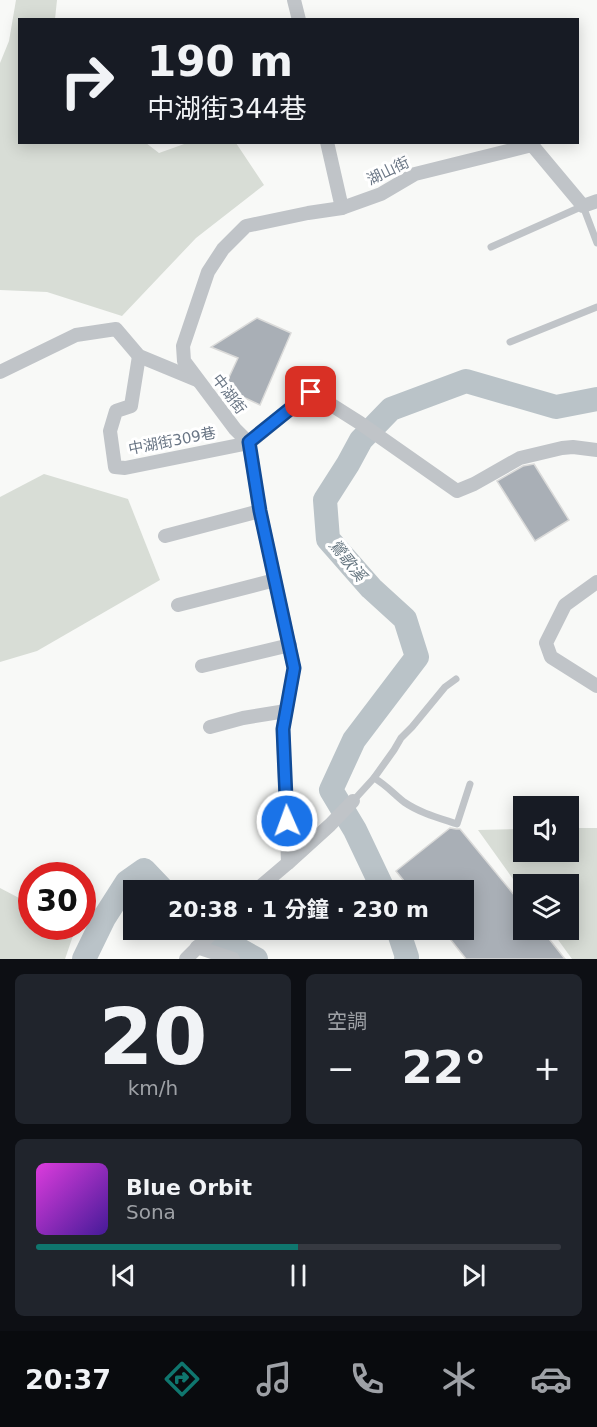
<!DOCTYPE html>
<html lang="zh-TW">
<head>
<meta charset="utf-8">
<style>
	body { margin:0; font-family:"DejaVu Sans","Noto Sans TC",sans-serif; background:#20242c; color:#f1f3f6; height:100vh; display:flex; flex-direction:column; font-size:22px; white-space:nowrap }
	* { box-sizing:border-box; margin:0 }
	p { font-size:20px; color:#9ea1a6 }
	.icon { flex:none; width:33px; height:33px; fill:none; stroke:currentColor; stroke-width:2; stroke-linecap:round; stroke-linejoin:round }
	.map { position:relative; height:959px; overflow:hidden }
	.details { display:flex; flex-direction:column; gap:15px; padding:15px; background:#0d0f14; flex:1 }
	.details>* { flex:none }
	.hud { position:absolute; left:18px; top:18px; width:561px; height:126px; border-radius:0px; box-shadow:0 3px 15px #0003; background:#171b24; color:#f1f3f6; overflow:hidden }
	.buttons { position:absolute; left:513px; top:796px; display:grid; gap:12px }
	.buttons a { display:grid; place-items:center; width:66px; height:66px; border-radius:0px; background:#171b24; box-shadow:0 3px 15px #0003; font-size:30px }
	.speed { position:absolute; left:18px; top:862px; display:flex; gap:12px; font-size:30px; font-weight:700; text-align:center }
	.speed>* { display:grid; place-content:center; width:78px; height:78px; border-radius:50%; background:#171b24; box-shadow:0 3px 15px #0003; line-height:1 }
	.speed .limit { border:9px solid #d22; background:#fff; color:#111 }
	.pin { position:absolute; display:grid; place-items:center; width:51px; height:51px; color:#fff; margin:-26px; border-radius:12px; box-shadow:0 3px 9px #0006 }
	.me { position:absolute; width:66px; margin:-33px; rotate:358deg; stroke-linejoin:round; filter:drop-shadow(0 0 4px #0008) }
	.turn { display:flex; align-items:center; gap:21px; height:126px; padding:0 30px; font-size:27px }
	.turn .icon { width:78px; height:78px; stroke-width:2.5 }
	.turn b { display:block; font-size:42px; line-height:51px }
	.big { font-size:45px; font-weight:700; line-height:1.1 }
	.details .tile { flex:1; display:flex; flex-direction:column; justify-content:center; gap:9px; min-width:0; padding:0 21px; border-radius:9px; background:#20242c }
	.details .dial { align-items:center; gap:0 }
	.dial b { font-size:78px; line-height:1 }
	.song { display:flex; align-items:center; gap:18px }
	.cover { width:72px; height:72px; border-radius:9px; background:linear-gradient(135deg,hsl(300 70% 55%),hsl(260 70% 35%)) }
	.played { height:6px; border-radius:3px; background:linear-gradient(90deg,#0f766e 50%,#363941 50%) }
	.keys { display:flex; justify-content:space-around; direction:ltr }
	.heat { display:flex; justify-content:space-between; align-items:center; font-size:33px; direction:ltr }
	.details .tiles { flex:1; display:grid; gap:15px; grid-template-columns:1fr 1fr }
	.tile:last-child { grid-column:span 2 }
	.trip { position:absolute; left:123px; top:880px; width:351px; height:60px; border-radius:0px; background:#171b24; box-shadow:0 3px 15px #0003; font-weight:700; line-height:60px; text-align:center }
	.dock { display:flex; height:96px; justify-content:space-around; align-items:center; background:#090b0e; color:#9ea1a6 }
	.dock .icon { width:42px; height:42px }
	.dock .selected { color:#0f766e }
	.dock b { font-size:27px; color:#f1f3f6 }
	.map>svg:first-child { display:block }
	.green { fill:#d8ddd6 }
	.lines { fill:none; stroke-linecap:round; stroke-linejoin:round }
	.river { stroke:#bac3c8; stroke-width:24 }
	.building { fill:#a9afb6; stroke:#dadad9; stroke-width:1.5 }
	.lane { stroke:#c0c4c8; stroke-width:7 }
	.street { stroke:#c0c4c8; stroke-width:14 }
	.route-casing { stroke:#114b97; stroke-width:15 }
	.route { stroke:#1a73e8; stroke-width:10 }
	.labels { text-anchor:middle; stroke-width:6; stroke-linejoin:round; paint-order:stroke }
	.street-label { font-size:15px; fill:#6a7685; stroke:#fff }
	.water-label { font-size:16px; font-style:italic; fill:#667680; stroke:#fff }
</style>
</head>
<body>
<div class="map">
<svg width="597" height="959" viewBox="0 0 597 959">
	<rect width="100%" height="100%" fill="#f8f9f7"/>
	<!-- green -->
	<g class="green">
		<polygon points="16,0 57,0 55,19 20,20 20,142 146,143 159,153 187,143 236,143 264,185 196,238 122,316 47,292 0,290 0,63 9,41"/>
		<polygon points="44,474 128,499 160,580 37,651 0,662 0,497"/>
		<polygon points="569,828 597,828 597,959 572,959 551,930 568,930 568,885 524,885 523,893 478,830 523,829 524,852 568,852"/>
		<polygon points="0,888 21,899 31,901 32,927 76,927 65,959 0,959"/>
	</g>
	<g class="lines">
		<!-- river -->
		<g class="river">
			<polyline points="384,891 355,830 331,790 354,740 417,657 405,619 371,588 328,539 325,500 348,464 361,440 391,409 466,381 556,407 597,399"/>
			<polyline points="204,930 256,959"/>
			<polyline points="398,930 407,957 406,959"/>
			<polyline points="84,959 104,918 127,882 144,870 164,891"/>
		</g>
	</g>
	<!-- building -->
	<g class="building">
		<polygon points="257,318 291,333 260,405 224,388 238,358 211,347"/>
		<polygon points="534,464 569,520 535,541 497,481 523,466"/>
		<polygon points="450,828 456,829 460,829 524,907 524,930 542,930 565,959 466,959 443,930 464,930 464,891 412,891 396,871"/>
	</g>
	<g class="lines">
		<!-- lane -->
		<g class="lane">
			<polyline points="491,247 583,206 597,243"/>
			<polyline points="510,342 597,307"/>
			<path d="M456 679 445 687 412 727 401 738 394 750 374 778C385 784 394 794 404 802 420 813 439 818 457 824L470 784"/>
			<polyline points="353,801 374,778"/>
		</g>
		<!-- street -->
		<g class="street">
			<polyline points="294,0 299,20"/>
			<polyline points="327,142 342,208"/>
			<polyline points="139,356 131,406 116,411 110,431 115,467 125,468 249,443 311,392 360,423 457,491 474,484 520,458 562,448 573,447 597,450"/>
			<polyline points="0,372 76,335 116,329 139,356 197,380"/>
			<polyline points="165,536 260,511"/>
			<polyline points="597,582 565,605 546,643 551,657 597,686"/>
			<polyline points="178,605 275,580"/>
			<polyline points="202,666 290,645"/>
			<polyline points="210,727 243,718 286,711"/>
			<polyline points="288,863 330,825 353,801"/>
			<polyline points="255,891 288,863 283,729 294,668 260,511 249,443 235,429 184,361 183,346 208,272 223,249 246,226 308,213 342,208 381,194 415,174 532,145 583,206 597,201"/>
			<polyline points="197,947 233,959"/>
			<polyline points="186,959 215,930"/>
		</g>
	</g>
	<g class="lines">
		<!-- route casing -->
		<g class="route-casing">
			<polyline id="route" points="287,821 283,729 294,668 260,511 249,442 311,392"/>
		</g>
		<!-- route -->
		<use href="#route" class="route"/>
	</g>
	<g class="labels">
		<!-- street labels -->
		<g class="street-label">
			<text transform="translate(388 171) rotate(-26)" y="5">湖山街</text>
			<text transform="translate(229 394) rotate(53)" y="5">中湖街</text>
			<text transform="translate(172 441) rotate(-11)" y="5">中湖街309巷</text>
		</g>
		<!-- water labels -->
		<g class="water-label">
			<text transform="translate(348 560) rotate(51)" y="6">鶯歌溪</text>
		</g>
	</g>
</svg>
<div class="buttons">
<a><svg class="icon" aria-label="sound" viewBox="0 0 24 24"><path d="M4 9h4l5-4v14l-5-4H4zM17 9q2 3 0 6"/></svg></a>
<a><svg class="icon" aria-label="layers" viewBox="0 0 24 24"><path d="M12 4l9 5-9 5-9-5zM3 14l9 5 9-5"/></svg></a>
</div>
<div class="speed"><div class="limit">30</div></div>
<div class="pin" style="left:311px;top:392px;background:#d93025"><svg class="icon" aria-label="arrive" viewBox="0 0 24 24"><path d="M6 21V4h12l-3 4 3 4H6"/></svg></div>
<svg class="me" style="left:287px;top:821px" viewBox="-20 -20 40 40"><circle r="17" fill="#1a73e8" stroke="#fff" stroke-width="3"/><path d="M0-11L8 9 0 5-8 9z" fill="#fff"/></svg>
<div class="trip">20:38 · 1 分鐘 · 230 m</div>
<div class="hud">
<div class="turn"><svg class="icon" aria-label="right" viewBox="0 0 24 24"><path d="M7 20v-9h11M14 6l5 5-5 5"/></svg><div><b>190 m</b>中湖街344巷</div></div>
</div>
</div>
<section class="details">
<div class="tiles">
<div class="tile dial"><b>20</b><p>km/h</p></div>
<div class="tile"><p>空調</p>
<div class="heat"><a>−</a><b class="big">22°</b><a>+</a></div>
</div>
<div class="tile">
<div class="song"><i class="cover"></i><div><b>Blue Orbit</b><p>Sona</p></div></div>
<div class="played"></div>
<div class="keys"><svg class="icon" aria-label="previous" viewBox="0 0 24 24"><path d="M18 5L8 12l10 7zM5 5v14"/></svg><svg class="icon" aria-label="pause" viewBox="0 0 24 24"><path d="M8 5v14M16 5v14"/></svg><svg class="icon" aria-label="next" viewBox="0 0 24 24"><path d="M6 5l10 7-10 7zM19 5v14"/></svg></div>
</div>
</div>
</section>
<nav class="dock">
<b>20:37</b>
<svg class="icon selected" aria-label="directions" viewBox="0 0 24 24"><path d="M12 3l9 9-9 9-9-9zM9 14v-3h6M13 9l2 2-2 2"/></svg>
<svg class="icon" aria-label="music" viewBox="0 0 24 24"><path d="M9 18V5l10-2v13"/><circle cx="6" cy="18" r="3"/><circle cx="16" cy="16" r="3"/></svg>
<svg class="icon" aria-label="phone" viewBox="0 0 24 24"><path d="M5 4h4l2 5-3 2q2 4 5 5l2-3 5 2v4C11 20 4 13 5 4z"/></svg>
<svg class="icon" aria-label="climate" viewBox="0 0 24 24"><path d="M12 3v18M4 7l16 10M4 17L20 7"/></svg>
<svg class="icon" aria-label="car" viewBox="0 0 24 24"><path d="M5 17H2v-5l4-1 3-4h7l3 4 3 1v5h-3M9 17h6M6 11h13"/><circle cx="7" cy="17" r="2"/><circle cx="17" cy="17" r="2"/></svg>
</nav>
</body>
</html>
